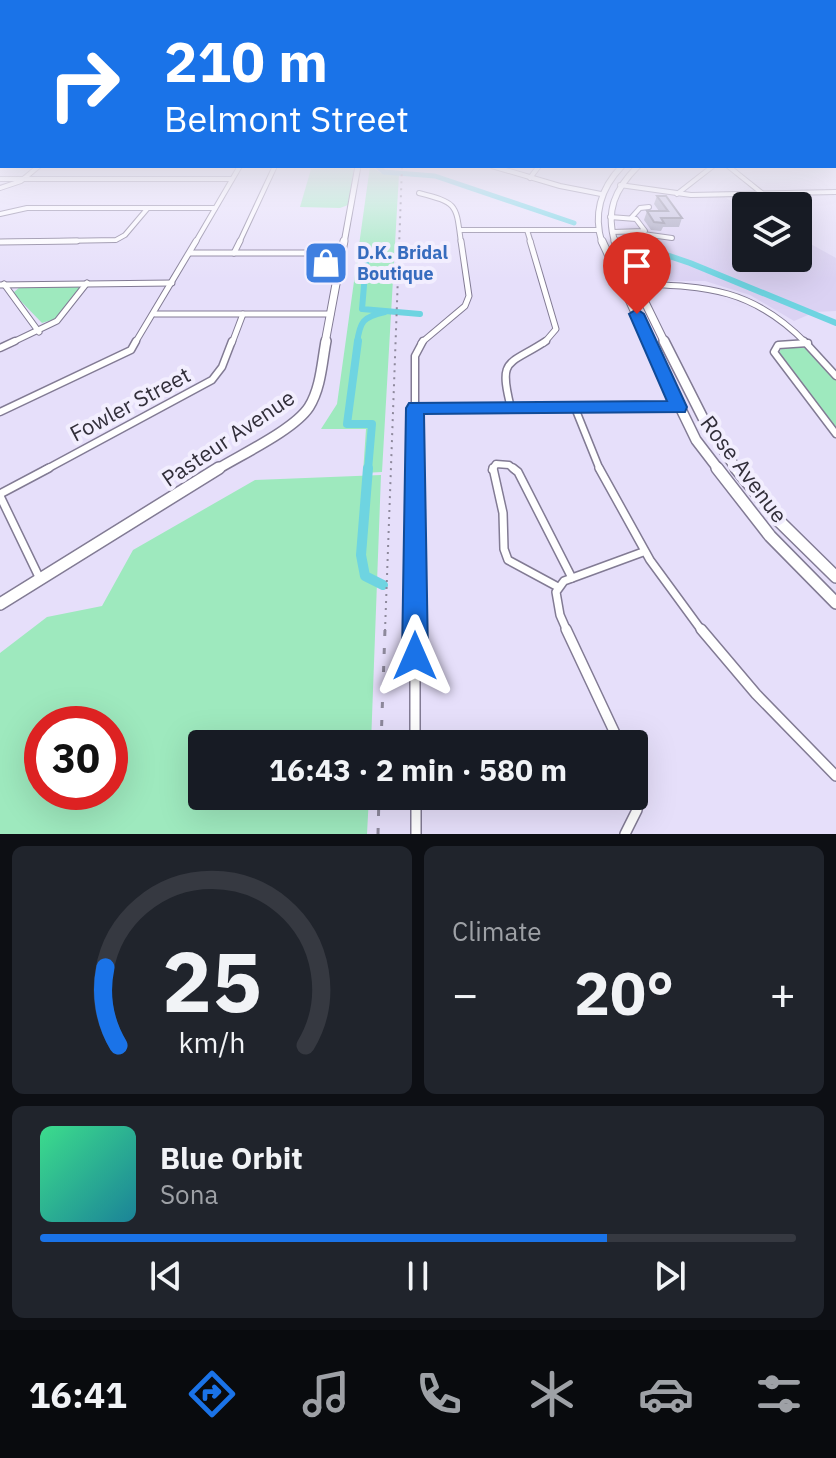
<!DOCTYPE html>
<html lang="en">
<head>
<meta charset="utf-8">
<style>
	body { margin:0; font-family:"IBM Plex Sans",sans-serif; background:#20242c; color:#f1f3f6; height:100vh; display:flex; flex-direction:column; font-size:30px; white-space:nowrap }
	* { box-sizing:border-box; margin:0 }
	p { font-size:26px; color:#9ea1a6 }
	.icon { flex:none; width:44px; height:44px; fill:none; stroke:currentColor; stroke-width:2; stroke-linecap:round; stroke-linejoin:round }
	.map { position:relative; height:834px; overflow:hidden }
	.drawer { display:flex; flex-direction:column; gap:12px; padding:12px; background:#0d0f14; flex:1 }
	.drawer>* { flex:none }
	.top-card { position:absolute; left:0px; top:0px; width:836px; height:168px; box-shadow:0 8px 32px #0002; background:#1a73e8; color:#fff; overflow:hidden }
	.tools { position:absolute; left:732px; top:192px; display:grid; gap:16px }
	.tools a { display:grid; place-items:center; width:80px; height:80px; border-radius:8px; background:#171b24; box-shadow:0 8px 32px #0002; font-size:40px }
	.speed { position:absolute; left:24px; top:706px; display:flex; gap:16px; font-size:40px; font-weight:700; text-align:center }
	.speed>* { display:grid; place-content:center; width:104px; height:104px; border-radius:50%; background:#171b24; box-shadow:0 8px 32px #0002; line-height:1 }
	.speed .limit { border:12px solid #d22; background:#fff; color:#111 }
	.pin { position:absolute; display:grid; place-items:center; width:68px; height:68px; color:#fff; margin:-82px -34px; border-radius:50% 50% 50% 0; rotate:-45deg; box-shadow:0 0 8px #0007 }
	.pin .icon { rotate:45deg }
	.me { position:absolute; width:88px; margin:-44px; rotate:0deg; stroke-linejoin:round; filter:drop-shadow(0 0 6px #0008) }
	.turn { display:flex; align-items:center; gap:28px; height:168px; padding:0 32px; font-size:36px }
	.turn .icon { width:104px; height:104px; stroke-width:2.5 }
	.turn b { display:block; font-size:56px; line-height:68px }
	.big { font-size:60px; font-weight:800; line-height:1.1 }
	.drawer .widget { flex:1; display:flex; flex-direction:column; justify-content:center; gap:12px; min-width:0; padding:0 28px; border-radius:12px; background:#20242c }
	.drawer .dial { align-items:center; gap:0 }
	.dial svg { height:208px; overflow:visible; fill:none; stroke:#363941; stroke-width:7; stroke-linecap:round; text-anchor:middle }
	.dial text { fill:#f1f3f6; stroke:none }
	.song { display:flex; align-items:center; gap:24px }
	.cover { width:96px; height:96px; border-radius:12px; background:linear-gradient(135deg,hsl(150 70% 55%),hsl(190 70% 35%)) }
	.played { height:8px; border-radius:4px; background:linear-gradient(90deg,#1a73e8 75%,#363941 75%) }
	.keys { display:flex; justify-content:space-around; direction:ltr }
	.heat { display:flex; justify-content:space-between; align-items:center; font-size:44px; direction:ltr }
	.drawer .tiles { flex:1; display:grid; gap:12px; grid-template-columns:1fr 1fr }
	.widget:last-child { grid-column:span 2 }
	.trip { position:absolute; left:188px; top:730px; width:460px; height:80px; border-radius:8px; background:#171b24; box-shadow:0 8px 32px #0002; font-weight:800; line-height:80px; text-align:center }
	.tab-bar { display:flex; height:128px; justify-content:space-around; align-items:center; background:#090b0e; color:#9ea1a6 }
	.tab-bar .icon { width:56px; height:56px }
	.tab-bar .on { color:#1a73e8 }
	.tab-bar b { font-size:36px; color:#f1f3f6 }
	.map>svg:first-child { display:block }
	.built { fill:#dbd2f3 }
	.green { fill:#9ee9be; fill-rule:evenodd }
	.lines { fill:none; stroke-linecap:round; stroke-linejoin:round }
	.canal-far3 { stroke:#6ed4e1; stroke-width:5 }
	.canal-far2 { stroke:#6ed4e1; stroke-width:6 }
	.canal-far1 { stroke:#6ed4e1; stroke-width:8 }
	.canal { stroke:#6ed4e1; stroke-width:10 }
	.street-far4-casing { stroke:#827b94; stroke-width:6 }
	.street-far3-casing { stroke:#827b94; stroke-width:7 }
	.street-far2-casing { stroke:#827b94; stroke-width:9 }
	.street-far1-casing { stroke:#827b94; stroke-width:10 }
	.street-casing { stroke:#827b94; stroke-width:12 }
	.secondary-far3-casing { stroke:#827b94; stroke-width:7 }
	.secondary-far2-casing { stroke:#827b94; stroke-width:9 }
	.secondary-far1-casing { stroke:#827b94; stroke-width:12 }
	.secondary-casing { stroke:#827b94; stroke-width:14 }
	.street-far4 { stroke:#fff; stroke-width:4 }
	.street-far3 { stroke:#fff; stroke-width:5 }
	.street-far2 { stroke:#fff; stroke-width:6 }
	.street-far1 { stroke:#fff; stroke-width:7 }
	.street { stroke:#fff; stroke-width:9 }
	.secondary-far3 { stroke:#fff; stroke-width:5 }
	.secondary-far2 { stroke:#fff; stroke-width:7 }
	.secondary-far1 { stroke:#fff; stroke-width:9 }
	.secondary { stroke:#fff; stroke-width:11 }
	.rail-far1 { stroke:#8e899c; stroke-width:2; stroke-dasharray:2 5; stroke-linecap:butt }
	.rail { stroke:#8e899c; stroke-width:3; stroke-dasharray:6 12; stroke-linecap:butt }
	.wall { fill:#a4a3ba }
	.building { fill:#bfbdd8; stroke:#868497; stroke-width:2 }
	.route { fill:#1a73e8; stroke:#114b97; stroke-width:2 }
	.labels { text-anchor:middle; stroke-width:8; stroke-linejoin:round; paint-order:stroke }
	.far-shop-label { font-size:18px; font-weight:bold; fill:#366cbe; stroke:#f2eefe; text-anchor:start }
	.street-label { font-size:22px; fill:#322f3a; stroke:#f2eefe }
</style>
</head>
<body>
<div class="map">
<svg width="836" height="834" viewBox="0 0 836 834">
	<rect width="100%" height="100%" fill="#e6dffa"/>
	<!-- built -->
	<polygon class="built" points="622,187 685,197 724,197 746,209 746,258 798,258 798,237 836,258 836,311 815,312 794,321 750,295 705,281 640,281 615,223 614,212"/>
	<!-- green -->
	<g class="green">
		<polygon points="370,166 381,173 399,174 382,472 363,473 366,429 321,429 337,404"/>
		<polygon points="347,167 354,170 348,205 340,208 300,207 311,169"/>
		<polygon points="21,286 79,286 80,290 55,319 42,323 13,293"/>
		<polygon points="782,347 808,348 836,380 836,432 779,353"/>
		<path d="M381 475 371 744H202V796H369L367 834H0V653L47 617 102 606 133 550 255 480ZM42 724H110V792H42Z"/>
	</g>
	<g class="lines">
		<!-- canal-far3 -->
		<g class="canal-far3">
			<polyline points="377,166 384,172 435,176 574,223"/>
			<polyline points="625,241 630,243"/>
		</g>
		<!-- canal-far2 -->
		<g class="canal-far2">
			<polyline points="625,241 690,263 836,323"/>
			<polyline points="366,262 362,309 420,314"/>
			<path d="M357 343C360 321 363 317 385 312"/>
		</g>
		<!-- canal-far1 -->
		<polyline class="canal-far1" points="358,341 347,424 372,424 368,470"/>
		<!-- canal -->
		<polyline class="canal" points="368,468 361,555 365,576 383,585"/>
		<!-- street-far4 casing -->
		<g class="street-far4-casing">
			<g id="street-far4">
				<polyline points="492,166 560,186 601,194"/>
				<polyline points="728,166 763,194"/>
				<polyline points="530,178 539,166"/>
				<polyline points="0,179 232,179"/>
				<polyline points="620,185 691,195 836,192"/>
				<polyline points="0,188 21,181 39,166"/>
				<path d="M419 193C458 203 456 204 461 243"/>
				<polyline points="677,194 713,166"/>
				<polyline points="0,214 27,208 215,208"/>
				<polyline points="610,217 636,219 645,231 612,232"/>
				<polyline points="631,218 640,208 649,207"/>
				<polyline points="461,230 598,230"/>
				<polyline points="527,230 531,243"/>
				<polyline points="643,234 672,238"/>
				<polyline points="0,242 116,240 125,235 147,209"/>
				<polyline points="195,243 240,166"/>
				<polyline points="239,243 275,166"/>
			</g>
		</g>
		<!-- street-far3 casing -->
		<g class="street-far3-casing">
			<g id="street-far3">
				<polyline points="530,241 556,329 544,343"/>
				<polyline points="0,242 77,241"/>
				<polyline points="190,253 341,253"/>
				<polyline points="234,253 240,241"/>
				<polyline points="4,284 39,332"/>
				<path d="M636 284C708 286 753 289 806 343"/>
				<polyline points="0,285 172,283"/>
				<polyline points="155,314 331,314"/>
				<polyline points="11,343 57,321 87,283"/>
				<polyline points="135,343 196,241"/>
				<polyline points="232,343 243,314"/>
				<polyline points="421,343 465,306 469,296 461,241"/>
			</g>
		</g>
		<!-- street-far2 casing -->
		<g class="street-far2-casing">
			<g id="street-far2">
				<polyline points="804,341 836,376"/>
				<polyline points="808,343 778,345 774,352 836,434"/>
				<polyline points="0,348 15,341"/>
				<polyline points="415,408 678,407"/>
				<path d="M511 408C498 357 508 366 546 341"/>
				<polyline points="575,408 600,470"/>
				<polyline points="0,412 131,350 136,341"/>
				<polyline points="45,470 212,380 222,367 232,341"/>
				<polyline points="415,470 415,356 423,341"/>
				<polyline points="492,470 496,464 509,465 515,470"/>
			</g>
		</g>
		<!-- street-far1 casing -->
		<g class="street-far1-casing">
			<g id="street-far1">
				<polyline points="415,468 415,631"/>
				<polyline points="493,468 503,513 504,549 508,560 558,587"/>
				<polyline points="513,468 518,472 572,578"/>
				<polyline points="599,468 650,560 702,631"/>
				<polyline points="0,494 49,468"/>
				<polyline points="0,496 40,579"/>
				<polyline points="567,631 560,615 556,592 564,581 643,552"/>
			</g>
		</g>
		<!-- street casing -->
		<g class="street-casing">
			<g id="street">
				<polyline points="415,629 415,744"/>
				<polyline points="566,629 620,744"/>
				<polyline points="701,629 756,694 836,776"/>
				<polyline points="416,796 416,834"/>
				<polyline points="625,834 637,810 634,783"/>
			</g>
		</g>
		<!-- secondary-far3 casing -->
		<g class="secondary-far3-casing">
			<g id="secondary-far3">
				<polyline points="344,243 358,166"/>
				<path d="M602 243C593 214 601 188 622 166"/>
				<path d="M615 243C605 211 615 189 638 166"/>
			</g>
		</g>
		<!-- secondary-far2 casing -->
		<g class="secondary-far2-casing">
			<g id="secondary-far2">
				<polyline points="602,241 649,343"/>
				<polyline points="615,241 665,343"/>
				<polyline points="325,343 344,241"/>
			</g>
		</g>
		<!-- secondary-far1 casing -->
		<g class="secondary-far1-casing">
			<g id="secondary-far1">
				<polyline points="648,341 696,440 719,470"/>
				<polyline points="664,341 705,422 737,470"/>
				<path d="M216 470C240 455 294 430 309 407 321 388 322 362 326 341"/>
			</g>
		</g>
		<!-- secondary casing -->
		<g class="secondary-casing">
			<g id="secondary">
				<polyline points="717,468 770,536 836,603"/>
				<polyline points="736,468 779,521 836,577"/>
				<polyline points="0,604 219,468"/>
			</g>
		</g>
		<!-- street-far4 -->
		<use href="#street-far4" class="street-far4"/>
		<!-- street-far3 -->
		<use href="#street-far3" class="street-far3"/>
		<!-- street-far2 -->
		<use href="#street-far2" class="street-far2"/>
		<!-- street-far1 -->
		<use href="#street-far1" class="street-far1"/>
		<!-- street -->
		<use href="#street" class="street"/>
		<!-- secondary-far3 -->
		<use href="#secondary-far3" class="secondary-far3"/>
		<!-- secondary-far2 -->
		<use href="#secondary-far2" class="secondary-far2"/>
		<!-- secondary-far1 -->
		<use href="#secondary-far1" class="secondary-far1"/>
		<!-- secondary -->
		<use href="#secondary" class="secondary"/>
		<!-- rail-far1 -->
		<polyline class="rail-far1" points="385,631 402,166"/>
		<!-- rail -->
		<g class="rail">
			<polyline points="381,744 385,629"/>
			<polyline points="378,834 379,796"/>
		</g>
	</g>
	<!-- wall -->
	<polygon class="wall" points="657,196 682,218 679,227 663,227 661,231 651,230 644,220 647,211 659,211 654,204"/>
	<!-- building -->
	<polygon class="building" points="657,196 666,196 682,218 661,218 664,223 654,222 647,211 668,211"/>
	<!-- sky -->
	<linearGradient id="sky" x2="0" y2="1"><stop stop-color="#77c1e5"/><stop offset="0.58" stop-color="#f4f1fd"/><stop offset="1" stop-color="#f4f1fd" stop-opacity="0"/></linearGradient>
	<rect width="836" height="279" fill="url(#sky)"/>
	<!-- route -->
	<polygon class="route" points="637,309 644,314 687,407 685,412 424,414 428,656 425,665 415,669 406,665 402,656 406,408 409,403 667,401 629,314"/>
	<!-- icons -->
	<defs>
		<g id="shop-square" transform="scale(2.3)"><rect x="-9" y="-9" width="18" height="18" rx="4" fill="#3f7fe0" stroke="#f2eefe"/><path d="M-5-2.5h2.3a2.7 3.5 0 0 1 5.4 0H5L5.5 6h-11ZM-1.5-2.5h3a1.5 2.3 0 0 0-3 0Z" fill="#fff"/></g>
	</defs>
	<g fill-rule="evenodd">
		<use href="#shop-square" x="326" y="263"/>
	</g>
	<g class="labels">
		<!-- far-shop labels -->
		<g class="far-shop-label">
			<text x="357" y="259">D.K. Bridal<tspan x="357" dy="21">Boutique</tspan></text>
		</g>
		<!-- street labels -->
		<g class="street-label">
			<text transform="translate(130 404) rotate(-28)" y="8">Fowler Street</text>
			<text transform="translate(228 438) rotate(-34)" y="8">Pasteur Avenue</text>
			<text transform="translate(744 469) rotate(53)" y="8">Rose Avenue</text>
		</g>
	</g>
</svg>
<div class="tools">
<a><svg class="icon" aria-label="layers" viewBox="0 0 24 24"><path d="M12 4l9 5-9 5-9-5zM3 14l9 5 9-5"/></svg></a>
</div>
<div class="speed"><div class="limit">30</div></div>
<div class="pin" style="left:637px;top:314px;background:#d93025"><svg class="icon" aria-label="arrive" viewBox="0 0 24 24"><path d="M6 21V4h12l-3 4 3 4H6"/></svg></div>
<svg class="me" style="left:415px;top:656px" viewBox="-20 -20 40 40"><path d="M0-17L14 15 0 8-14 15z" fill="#1a73e8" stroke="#fff" stroke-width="4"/></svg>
<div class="trip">16:43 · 2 min · 580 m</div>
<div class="top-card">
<div class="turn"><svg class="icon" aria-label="right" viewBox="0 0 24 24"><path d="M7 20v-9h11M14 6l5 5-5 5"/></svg><div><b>210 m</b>Belmont Street</div></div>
</div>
</div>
<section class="drawer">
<div class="tiles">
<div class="widget dial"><svg viewBox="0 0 100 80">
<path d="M14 69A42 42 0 1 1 86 69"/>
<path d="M14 69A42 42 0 0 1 9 39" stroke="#1a73e8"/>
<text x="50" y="56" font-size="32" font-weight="700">25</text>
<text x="50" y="72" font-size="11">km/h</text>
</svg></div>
<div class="widget"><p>Climate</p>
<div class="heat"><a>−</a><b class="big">20°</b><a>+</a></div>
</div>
<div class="widget">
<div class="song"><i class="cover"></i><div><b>Blue Orbit</b><p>Sona</p></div></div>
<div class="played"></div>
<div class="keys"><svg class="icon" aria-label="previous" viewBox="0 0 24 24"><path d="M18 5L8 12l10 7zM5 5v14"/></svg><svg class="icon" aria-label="pause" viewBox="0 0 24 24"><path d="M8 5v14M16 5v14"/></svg><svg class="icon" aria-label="next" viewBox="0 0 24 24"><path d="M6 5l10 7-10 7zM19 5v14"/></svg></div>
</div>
</div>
</section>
<nav class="tab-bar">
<b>16:41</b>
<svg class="icon on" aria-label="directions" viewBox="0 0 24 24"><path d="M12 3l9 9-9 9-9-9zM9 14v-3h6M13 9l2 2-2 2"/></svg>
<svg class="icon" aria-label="music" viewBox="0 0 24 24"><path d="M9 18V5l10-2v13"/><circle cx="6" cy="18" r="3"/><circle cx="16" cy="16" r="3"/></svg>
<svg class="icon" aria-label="phone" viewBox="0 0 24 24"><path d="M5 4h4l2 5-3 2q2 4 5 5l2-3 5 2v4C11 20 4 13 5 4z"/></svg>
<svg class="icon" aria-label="climate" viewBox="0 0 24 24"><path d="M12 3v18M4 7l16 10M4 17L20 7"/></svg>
<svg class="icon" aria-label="car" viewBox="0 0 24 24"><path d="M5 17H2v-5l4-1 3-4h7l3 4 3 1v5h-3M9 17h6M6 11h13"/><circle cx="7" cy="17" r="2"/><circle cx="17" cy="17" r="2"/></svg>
<svg class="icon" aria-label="filters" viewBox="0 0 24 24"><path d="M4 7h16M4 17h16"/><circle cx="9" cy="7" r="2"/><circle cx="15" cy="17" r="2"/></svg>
</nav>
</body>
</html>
